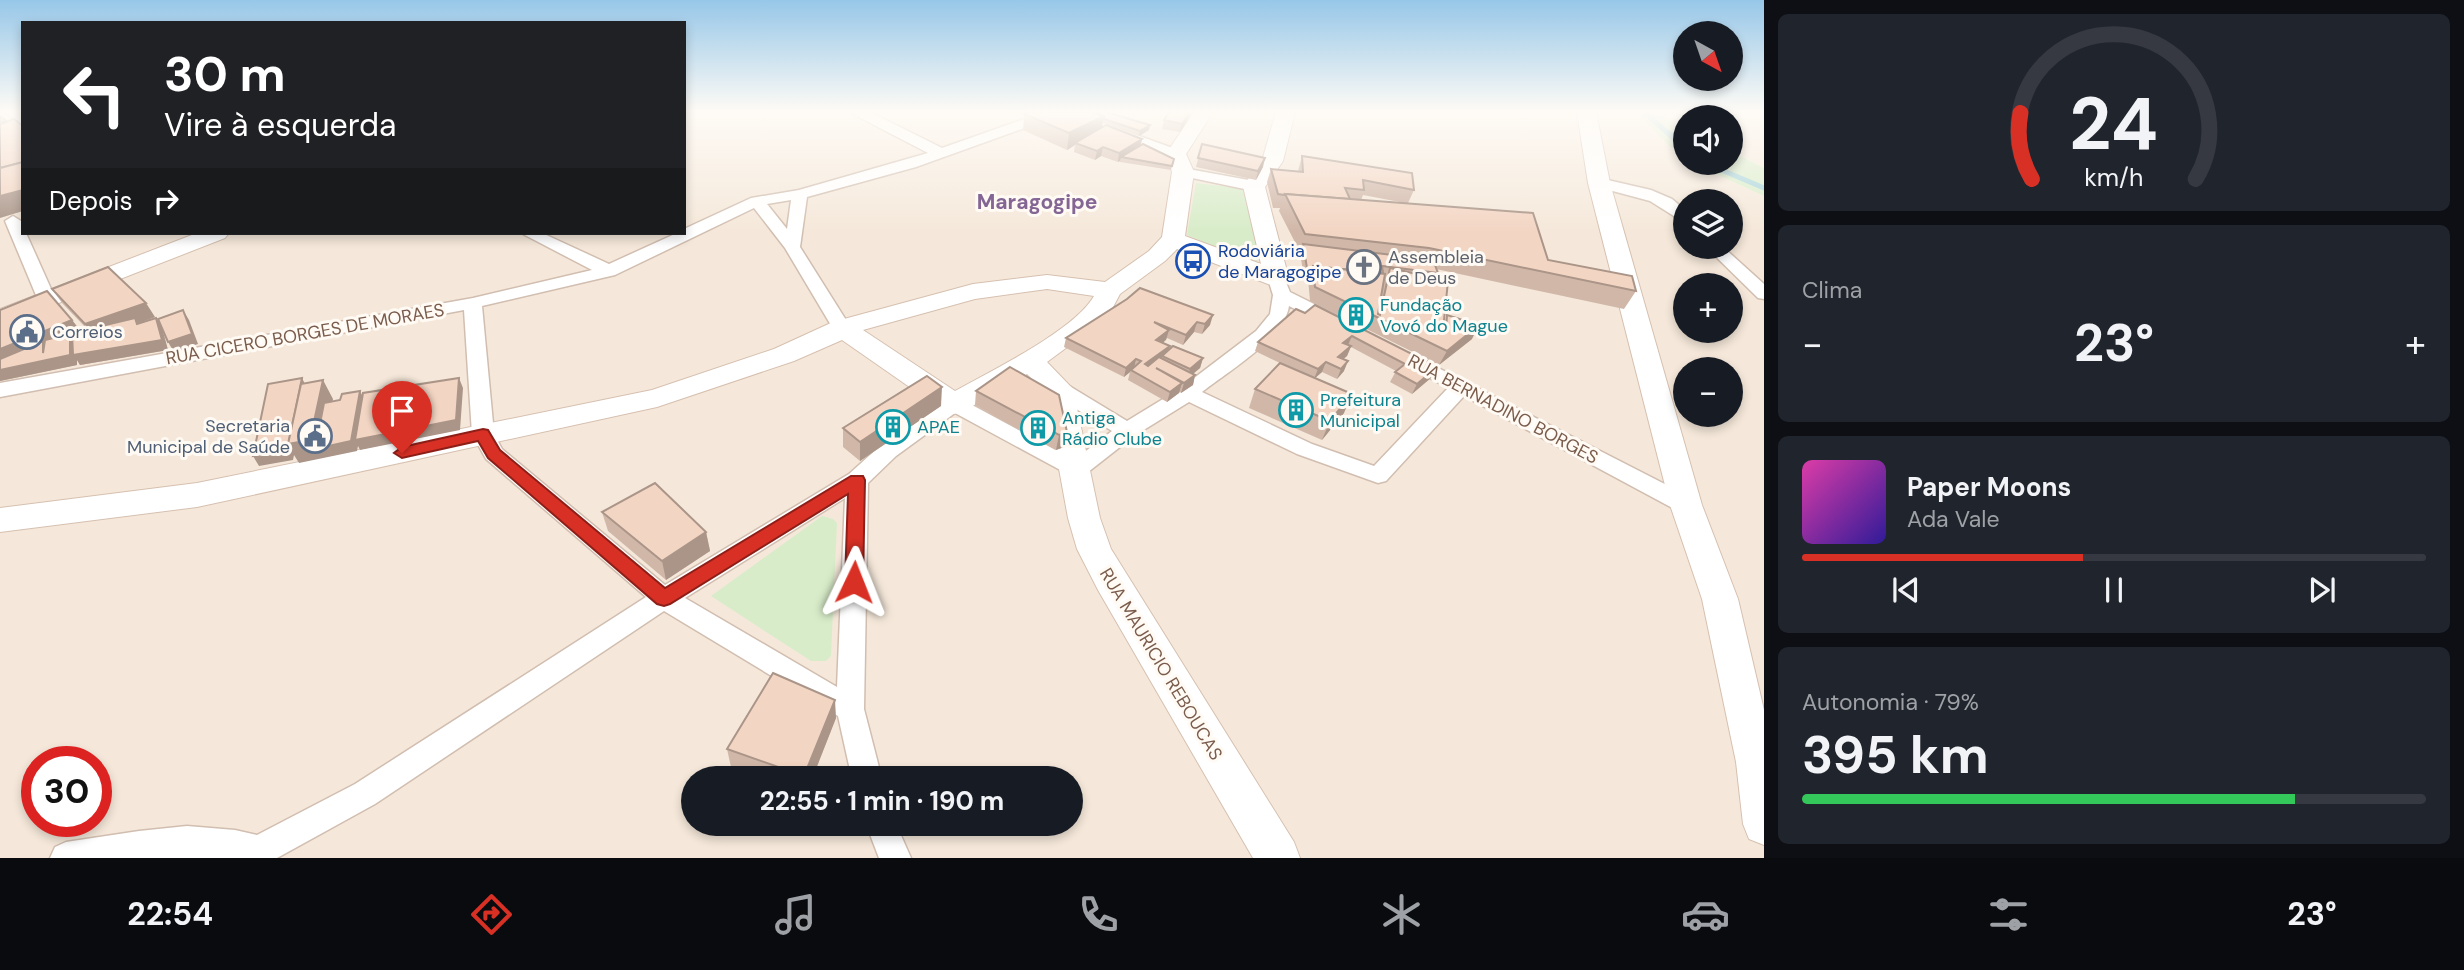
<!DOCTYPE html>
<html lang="pt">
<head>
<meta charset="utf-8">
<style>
	body { margin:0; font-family:"DM Sans",sans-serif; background:#20242c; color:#f1f3f6; height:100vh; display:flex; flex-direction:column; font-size:26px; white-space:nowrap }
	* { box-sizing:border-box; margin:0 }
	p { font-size:23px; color:#9ea1a6 }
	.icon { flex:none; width:38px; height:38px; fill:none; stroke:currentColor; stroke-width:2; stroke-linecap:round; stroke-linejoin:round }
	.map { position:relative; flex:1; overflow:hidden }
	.side { display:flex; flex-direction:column; gap:14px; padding:14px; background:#0d0f14; width:700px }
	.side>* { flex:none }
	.banner { position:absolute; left:21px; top:21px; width:665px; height:214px; border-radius:0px; box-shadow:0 4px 10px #0003; background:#202124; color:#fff; overflow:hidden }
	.needle { width:46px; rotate:140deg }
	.controls { position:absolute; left:1673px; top:21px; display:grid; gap:14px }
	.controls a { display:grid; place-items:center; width:70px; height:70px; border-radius:50%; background:#171b24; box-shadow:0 4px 10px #0003; font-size:35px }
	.speed { position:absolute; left:21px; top:746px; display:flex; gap:14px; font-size:35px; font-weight:700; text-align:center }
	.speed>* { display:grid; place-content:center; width:91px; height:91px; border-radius:50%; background:#171b24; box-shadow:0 4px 10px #0003; line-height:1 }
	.speed .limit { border:10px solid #d22; background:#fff; color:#111 }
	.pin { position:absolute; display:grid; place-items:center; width:60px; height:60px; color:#fff; margin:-72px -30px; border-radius:50% 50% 50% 0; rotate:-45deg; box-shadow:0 0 7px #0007 }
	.pin .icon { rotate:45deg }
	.me { position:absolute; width:77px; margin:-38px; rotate:2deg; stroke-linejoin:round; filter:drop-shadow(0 0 5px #0008) }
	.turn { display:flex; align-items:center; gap:24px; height:147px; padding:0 28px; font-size:32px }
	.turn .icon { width:91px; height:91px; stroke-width:2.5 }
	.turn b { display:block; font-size:49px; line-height:60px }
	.then { display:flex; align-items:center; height:66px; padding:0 28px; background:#0003; gap:14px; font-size:26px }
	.big { font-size:52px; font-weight:700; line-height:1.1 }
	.side .tile { flex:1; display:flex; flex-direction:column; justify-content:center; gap:10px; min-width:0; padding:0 24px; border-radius:10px; background:#20242c }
	.side .dial { align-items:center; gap:0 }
	.dial svg { height:182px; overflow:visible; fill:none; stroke:#363941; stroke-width:7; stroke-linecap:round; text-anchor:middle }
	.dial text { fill:#f1f3f6; stroke:none }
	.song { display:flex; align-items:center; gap:21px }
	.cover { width:84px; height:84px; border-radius:10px; background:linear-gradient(135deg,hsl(320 70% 55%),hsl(250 70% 35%)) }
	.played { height:7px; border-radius:4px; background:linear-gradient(90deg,#d93025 45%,#363941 45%) }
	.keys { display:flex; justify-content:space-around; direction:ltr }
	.heat { display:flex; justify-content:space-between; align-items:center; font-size:38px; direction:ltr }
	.charge { height:10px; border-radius:5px; background:linear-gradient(90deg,#34c759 79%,#363941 0) }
	.trip { position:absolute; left:681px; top:766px; width:402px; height:70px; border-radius:35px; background:#171b24; box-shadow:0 4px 10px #0003; font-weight:700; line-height:70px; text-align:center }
	.dock { display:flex; height:112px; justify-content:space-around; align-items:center; background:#090b0e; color:#9ea1a6 }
	.dock .icon { width:49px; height:49px }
	.dock .current { color:#d93025 }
	.dock b { font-size:32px; color:#f1f3f6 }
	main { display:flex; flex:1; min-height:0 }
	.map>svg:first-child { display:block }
	.residential { fill:#f5e8da; fill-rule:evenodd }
	.green { fill:#d8ecc9 }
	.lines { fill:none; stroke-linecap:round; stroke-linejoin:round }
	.stream { stroke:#a5d3da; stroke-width:5 }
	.street-casing { stroke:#d1beb0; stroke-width:3 }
	.secondary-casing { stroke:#d6c0b0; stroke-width:2 }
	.street { fill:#fff; fill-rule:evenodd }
	.secondary { fill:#fff; fill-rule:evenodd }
	.wall { fill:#d1b7a8; fill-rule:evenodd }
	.shaded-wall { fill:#aa9588 }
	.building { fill:#f3d5c3; stroke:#aa9588; stroke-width:2 }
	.route { fill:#d93025; stroke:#8d1f18; stroke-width:2 }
	.labels { text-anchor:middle; stroke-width:6; stroke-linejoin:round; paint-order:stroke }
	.transit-label { font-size:18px; fill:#164399; stroke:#fffaf3; text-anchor:start }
	.worship-label { font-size:18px; fill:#5b616d; stroke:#fffaf3; text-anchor:start }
	.culture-label { font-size:18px; fill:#0d838f; stroke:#fffaf3; text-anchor:start }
	.service-label { font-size:18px; fill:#4e5e75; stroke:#fffaf3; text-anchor:start }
	.street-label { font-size:18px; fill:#7a5c4d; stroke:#fffaf3 }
	.far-district-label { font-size:21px; font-weight:bold; fill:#846695; stroke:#fffaf3 }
</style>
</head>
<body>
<main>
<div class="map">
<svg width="1764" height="858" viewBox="0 0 1764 858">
	<rect width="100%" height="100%" fill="#fdf6ec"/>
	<!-- residential -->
	<g class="residential">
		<path d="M0 112H23V233H684V112H1636L1685 163H1692L1764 196V858H0ZM1685 201H1731V247H1685ZM1685 285H1731V331H1685ZM1685 369H1731V415H1685ZM37 761H96V821H37ZM693 779H1071V824H693Z"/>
		<polygon points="1656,112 1764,112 1764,168 1731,151 1731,117 1685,117 1685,127"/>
	</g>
	<!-- green -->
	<g class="green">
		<polygon points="1636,112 1656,112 1685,127 1685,160 1680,157"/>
		<polygon points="1731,151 1764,168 1764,196 1692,163 1731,163"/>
		<polygon points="1196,183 1246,189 1258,261 1252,262 1187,235"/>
		<polygon points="822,516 833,519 837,523 831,656 826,661 811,661 711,596"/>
	</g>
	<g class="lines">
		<!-- stream -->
		<g class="stream">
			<polyline points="1644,112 1685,148"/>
			<polyline points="1705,163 1764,188"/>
		</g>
		<!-- street casing -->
		<g class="street-casing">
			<g id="street">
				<polygon points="5,112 19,112 23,115 23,126"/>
				<path d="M854 112H870L942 148 1044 112H1072L1181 151 1183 154 1181 157H1171L1058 116 916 167 807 197 800 247 851 328 842 334 835 332 785 248 754 208 615 275 482 306 494 434 502 449 665 585 849 474 880 446 947 399H961L1074 460 1112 431 1052 394 1049 389 1052 384H1066L1127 421 1181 388 1256 331 1270 314 1273 295 1268 279 1277 274 1283 275 1290 292 1340 317 1342 321 1340 325H1326L1289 306C1285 338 1227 372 1202 392L1312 444 1374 466 1448 388 1402 363 1399 359 1402 355 1409 353 1694 499 1697 505 1694 511 1686 513 1678 511 1464 396 1386 481 1378 483 1297 454 1189 402 1134 436 1083 476 1075 478 955 413 896 456 868 483 864 709 882 779H852L838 716 664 611 375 804 277 858H50L55 847 66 842 139 831 187 826 235 830 257 835 355 784 646 597 486 459 472 434 464 310 0 397V383L473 298 592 270 521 233H542L609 264 677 233H684V229L751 198 799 190 928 153 855 115ZM791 200 787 229 767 204ZM845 498 837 687 685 598Z"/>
				<polygon points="1183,168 1254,181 1262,186 1254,191 1178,175 1176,172"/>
				<polygon points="1599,178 1651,190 1672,199 1685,210 1685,223 1650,201 1594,186 1591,183"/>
				<polygon points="13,216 21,221 23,233 26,233 56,300 53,304 41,304 38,300 5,221"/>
				<polygon points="1706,247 1723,247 1764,284 1764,299 1758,298"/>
				<polygon points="866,824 896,824 911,858 879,858"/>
			</g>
		</g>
		<!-- secondary casing -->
		<g class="secondary-casing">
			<g id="secondary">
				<path d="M1194 112H1213L1186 154 1194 172 1185 236 1261 264 1243 186 1262 161 1276 112H1295L1283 161 1265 187 1289 279 1286 284 1277 286 1268 284 1177 249 1165 261 1120 294 1112 309 1097 325 1047 362 1073 389 1100 518 1111 549 1294 842 1300 858H1253L1098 590 1077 549 1068 518 1045 392 1027 374 964 411 954 414 944 411 842 340 794 361 657 407 197 507 0 532V508L197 483 652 390 774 349 833 322 973 284 1047 275 1105 282 1149 251 1162 237 1172 172 1166 154ZM1047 289 1094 296C1075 330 991 371 955 391L863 330 975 299Z"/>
				<polygon points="1577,112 1596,112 1610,183 1702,505 1738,599 1764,710 1764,845 1749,839 1743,824 1736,762 1702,599 1670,505 1588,183"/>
				<polygon points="197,233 229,233 225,238 0,326 0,309"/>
			</g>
		</g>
		<!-- street -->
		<use href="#street" class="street"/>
		<!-- secondary -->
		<use href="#secondary" class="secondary"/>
	</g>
	<!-- wall -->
	<g class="wall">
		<polygon points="1091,112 1149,130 1139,136 1103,123 1102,128 1142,139 1141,144 1174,159 1171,170 1120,162 1120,161 1118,162 1101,156 1095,160 1074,152 1075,145 1067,150 1023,130 1024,114"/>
		<polygon points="1169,112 1193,112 1180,132 1162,129 1164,120"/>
		<polygon points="1202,144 1263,167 1256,180 1196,167"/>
		<path d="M1302 156 1414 190 1408 203 1548 260 1636 291 1624 309 1436 269 1438 273 1435 278 1444 323 1447 315 1472 339 1439 365 1310 301 1308 278H1304L1300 252 1279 211 1280 208H1273L1267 182 1271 169 1298 171ZM1363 195 1405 203 1361 200Z"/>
		<polygon points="52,289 155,317 140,323 156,318 162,328 168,350 80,365 77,360 77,365 0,381 0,310 72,320 80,331 87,329 62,303"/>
		<polygon points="1127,299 1210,325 1202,334 1194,332 1183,345 1167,338 1162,343 1169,350 1203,358 1200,368 1193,374 1195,375 1193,385 1181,393 1180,392 1179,393 1167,402 1128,380 1130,372 1124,377 1064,347 1066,338"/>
		<polygon points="1305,313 1414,355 1412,358 1432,377 1412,394 1390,382 1396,371 1351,347 1347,356 1343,359 1344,371 1337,379 1322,372 1315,378 1344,413 1322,440 1249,408 1255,389 1280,363 1255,351 1258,342"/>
		<polygon points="976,391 1067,432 1064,447 1056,450 975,405"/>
		<polygon points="941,406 860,461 843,447 843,428"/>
		<polygon points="602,512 706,532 710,551 666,580 608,531"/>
		<polygon points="836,718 812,779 765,779 731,767 727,749"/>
	</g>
	<!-- shaded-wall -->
	<g class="shaded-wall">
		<polygon points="1190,112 1193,112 1192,114 1180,132 1182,124"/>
		<polygon points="1104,116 1101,132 1075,143 1075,145 1067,150 1069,133"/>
		<polygon points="1150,125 1149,130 1139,136 1140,131"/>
		<polygon points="1142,139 1140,148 1121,157 1120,161 1118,162 1119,153"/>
		<polygon points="1103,147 1101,156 1095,160 1097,151"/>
		<polygon points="1265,158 1263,167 1256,180 1258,171"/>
		<polygon points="23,190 23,211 0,218 0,196"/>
		<polygon points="146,303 155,317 95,339 85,324"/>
		<polygon points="183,310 189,320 198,344 174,352 168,342"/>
		<polygon points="1213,315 1210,325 1202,334 1205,324"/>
		<polygon points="156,318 162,328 168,350 80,365 77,360 77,365 0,381 0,349 72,320 83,334 77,344"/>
		<polygon points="1197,322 1194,332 1183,345 1186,335"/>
		<polygon points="1479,325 1472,339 1439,365 1447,351"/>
		<polygon points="1169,330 1166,340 1154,350 1156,340"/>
		<polygon points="1352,336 1348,345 1343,343"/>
		<polygon points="1170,346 1167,356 1162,356 1161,361 1142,374 1145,364"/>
		<polygon points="1351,346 1347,356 1334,367 1338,357"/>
		<polygon points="1203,358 1200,368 1187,379 1190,369"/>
		<polygon points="1136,359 1134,369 1131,370 1130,372 1124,377 1126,368"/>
		<polygon points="1348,361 1344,371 1337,379 1341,369"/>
		<polygon points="1326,362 1322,372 1314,379 1318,369"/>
		<polygon points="1437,367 1432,377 1412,394 1417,384"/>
		<polygon points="1195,375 1193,385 1181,393 1184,383"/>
		<polygon points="302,378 307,388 323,380 333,399 323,447 360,391 365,401 459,378 463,388 460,430 360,450 358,446 357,451 299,463 294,455 293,460 259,466 253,456"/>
		<polygon points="1182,383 1179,393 1167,402 1170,392"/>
		<polygon points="942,387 941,406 860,461 860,442"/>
		<polygon points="1352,394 1344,413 1322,440 1330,421"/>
		<polygon points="1067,432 1064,447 1056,450 1059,435"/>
		<polygon points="706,532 710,551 666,580 662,561"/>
		<polygon points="835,700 836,718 812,779 804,779 804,776"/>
	</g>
	<!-- building -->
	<g class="building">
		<polygon points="1031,112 1091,112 1104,116 1069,133 1024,114"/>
		<polygon points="1096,112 1106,112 1150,125 1140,131 1104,119 1104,116 1094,113"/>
		<polygon points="1169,112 1190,112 1182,124 1164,120"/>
		<polygon points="0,116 6,121 0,122"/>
		<polygon points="14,119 23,126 23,162 0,168 0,124"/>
		<polygon points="1106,125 1142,139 1119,153 1103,147 1097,151 1075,143"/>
		<polygon points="1143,144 1174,159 1172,166 1121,157"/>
		<polygon points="1202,144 1265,158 1258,171 1198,158"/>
		<polygon points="1302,156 1412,173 1414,190 1363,180 1364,190 1345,188 1350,199 1285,194 1285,195 1278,194 1271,169 1303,172"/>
		<polygon points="23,162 23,190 0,196 0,168"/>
		<polygon points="1285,194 1533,213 1548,260 1632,276 1636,291 1429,248 1305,234"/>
		<polygon points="1303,244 1433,260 1438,273 1382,266 1383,273 1313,266 1312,269 1307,268"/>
		<polygon points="1313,266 1385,274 1378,314 1380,315 1390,268 1448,281 1443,330 1446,331 1447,315 1479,325 1447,351 1315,287"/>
		<polygon points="108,267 146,303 85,324 52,289"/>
		<polygon points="1140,288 1213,315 1205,324 1197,322 1186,335 1154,322 1169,330 1156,340 1170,346 1145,364 1148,366 1159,357 1195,375 1184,383 1156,368 1182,383 1170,392 1131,370 1141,361 1136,359 1126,368 1066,338 1127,299"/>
		<polygon points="47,291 72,320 0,349 0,310"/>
		<polygon points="1315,305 1414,355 1409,361 1416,355 1437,367 1417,384 1395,372 1405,364 1352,336 1343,343 1351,346 1338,357 1348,361 1341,369 1326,362 1318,369 1258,342 1296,309 1305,313"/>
		<polygon points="183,310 192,334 168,342 158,319"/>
		<polygon points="135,318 137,324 156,318 162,340 73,355 72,333"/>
		<polygon points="70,334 70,355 0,370 0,359 43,341 43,353 45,340"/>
		<polygon points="1173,346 1203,358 1190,369 1162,356"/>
		<polygon points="1280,363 1352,394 1330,421 1255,389"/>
		<polygon points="1010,367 1059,395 1067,432 1059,435 976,391"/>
		<polygon points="927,376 942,387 860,442 843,428"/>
		<polygon points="302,378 287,450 253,456 268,384"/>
		<polygon points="459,378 456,420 355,440 363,393"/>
		<polygon points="323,380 310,440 288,444 301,384"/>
		<polygon points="360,391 351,441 315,449 324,403 340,400 342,394"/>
		<polygon points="655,483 706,532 662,561 602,512"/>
		<polygon points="773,673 835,700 804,776 727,749"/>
	</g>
	<!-- sky -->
	<linearGradient id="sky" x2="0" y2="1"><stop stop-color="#97c7e8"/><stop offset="0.48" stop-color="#fefbf6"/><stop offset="1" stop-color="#fefbf6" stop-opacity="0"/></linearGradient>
	<rect width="1764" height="232" fill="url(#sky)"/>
	<!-- route -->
	<polygon class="route" points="483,429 488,430 500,450 665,588 851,476 863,476 865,480 863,582 861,587 854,589 847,587 845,582 848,494 670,604 664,606 657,604 488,458 478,441 402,458 394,453 402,447"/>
	<!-- icons -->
	<defs>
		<g id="bus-ring" transform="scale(1.75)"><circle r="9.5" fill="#fffaf3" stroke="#1a4fb4" stroke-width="1.5"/><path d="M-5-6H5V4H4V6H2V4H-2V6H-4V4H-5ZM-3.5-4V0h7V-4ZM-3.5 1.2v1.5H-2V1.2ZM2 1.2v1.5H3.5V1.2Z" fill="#1a4fb4"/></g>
		<g id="church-ring" transform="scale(1.75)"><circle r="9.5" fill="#fffaf3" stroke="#6b7280" stroke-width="1.5"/><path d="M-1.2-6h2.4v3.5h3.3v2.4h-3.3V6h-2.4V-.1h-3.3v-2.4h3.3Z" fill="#6b7280"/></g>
		<g id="building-ring" transform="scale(1.75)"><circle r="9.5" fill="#fffaf3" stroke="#0f9aa8" stroke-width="1.5"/><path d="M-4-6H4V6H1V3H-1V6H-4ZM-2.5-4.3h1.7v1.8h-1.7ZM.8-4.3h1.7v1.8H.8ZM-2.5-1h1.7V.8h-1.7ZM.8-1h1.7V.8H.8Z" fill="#0f9aa8"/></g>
		<g id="civic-ring" transform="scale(1.75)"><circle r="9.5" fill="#fffaf3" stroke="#5c6f8a" stroke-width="1.5"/><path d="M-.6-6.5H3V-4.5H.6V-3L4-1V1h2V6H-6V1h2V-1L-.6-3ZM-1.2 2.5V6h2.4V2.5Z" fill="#5c6f8a"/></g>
	</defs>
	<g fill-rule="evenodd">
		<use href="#bus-ring" x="1193" y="261"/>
		<use href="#church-ring" x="1364" y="267"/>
		<use href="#building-ring" x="1356" y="315"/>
		<use href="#civic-ring" x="27" y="332"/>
		<use href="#building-ring" x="1296" y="410"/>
		<use href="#building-ring" x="893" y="427"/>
		<use href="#building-ring" x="1038" y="428"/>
		<use href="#civic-ring" x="315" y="436"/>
	</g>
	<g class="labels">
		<!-- transit labels -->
		<g class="transit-label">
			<text x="1218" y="257">Rodoviária<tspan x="1218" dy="21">de Maragogipe</tspan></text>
		</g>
		<!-- worship labels -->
		<g class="worship-label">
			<text x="1388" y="263">Assembleia<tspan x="1388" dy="21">de Deus</tspan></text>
		</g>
		<!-- culture labels -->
		<g class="culture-label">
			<text x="1380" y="311">Fundação<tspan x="1380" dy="21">Vovó do Mague</tspan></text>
			<text x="1320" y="406">Prefeitura<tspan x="1320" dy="21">Municipal</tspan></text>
			<text x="1062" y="424">Antiga<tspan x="1062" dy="21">Rádio Clube</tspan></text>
			<text x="917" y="433">APAE</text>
		</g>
		<!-- service labels -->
		<g class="service-label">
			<text x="52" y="338">Correios</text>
			<text x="290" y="432" text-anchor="end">Secretaria<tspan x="290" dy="21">Municipal de Saúde</tspan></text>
		</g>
		<!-- street labels -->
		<g class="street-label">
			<text transform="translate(305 334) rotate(-10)" y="6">RUA CICERO BORGES DE MORAES</text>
			<text transform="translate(1503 409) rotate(28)" y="6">RUA BERNADINO BORGES</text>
			<text transform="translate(1161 664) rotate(59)" y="6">RUA MAURICIO REBOUCAS</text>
		</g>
		<!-- far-district labels -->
		<g class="far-district-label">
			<text x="1037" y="209">Maragogipe</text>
		</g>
	</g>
</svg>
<div class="controls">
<a><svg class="needle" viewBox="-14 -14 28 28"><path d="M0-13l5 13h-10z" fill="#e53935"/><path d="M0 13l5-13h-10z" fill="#9ea1a6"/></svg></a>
<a><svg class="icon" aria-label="sound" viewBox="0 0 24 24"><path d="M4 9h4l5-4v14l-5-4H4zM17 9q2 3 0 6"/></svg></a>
<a><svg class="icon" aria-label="layers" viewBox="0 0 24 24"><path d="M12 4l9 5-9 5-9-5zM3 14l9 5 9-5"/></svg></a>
<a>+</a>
<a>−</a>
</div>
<div class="speed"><div class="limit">30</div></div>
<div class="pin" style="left:402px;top:453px;background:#d93025"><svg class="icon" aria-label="arrive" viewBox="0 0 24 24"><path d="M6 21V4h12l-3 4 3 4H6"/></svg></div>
<svg class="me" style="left:854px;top:582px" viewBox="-20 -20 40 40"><path d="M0-17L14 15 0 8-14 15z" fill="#d93025" stroke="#fff" stroke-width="4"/></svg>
<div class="trip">22:55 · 1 min · 190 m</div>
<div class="banner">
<div class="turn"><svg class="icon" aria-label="left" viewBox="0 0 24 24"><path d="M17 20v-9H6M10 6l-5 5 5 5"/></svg><div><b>30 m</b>Vire à esquerda</div></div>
<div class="then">Depois<svg class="icon" aria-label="right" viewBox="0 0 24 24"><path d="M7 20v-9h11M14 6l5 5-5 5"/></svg></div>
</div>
</div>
<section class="side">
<div class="tile dial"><svg viewBox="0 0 100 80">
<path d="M14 69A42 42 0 1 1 86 69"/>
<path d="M14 69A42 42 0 0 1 9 40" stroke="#d93025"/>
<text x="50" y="56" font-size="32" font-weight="700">24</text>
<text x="50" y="72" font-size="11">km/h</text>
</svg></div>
<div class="tile"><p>Clima</p>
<div class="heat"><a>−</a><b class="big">23°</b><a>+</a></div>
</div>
<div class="tile">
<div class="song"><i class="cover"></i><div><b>Paper Moons</b><p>Ada Vale</p></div></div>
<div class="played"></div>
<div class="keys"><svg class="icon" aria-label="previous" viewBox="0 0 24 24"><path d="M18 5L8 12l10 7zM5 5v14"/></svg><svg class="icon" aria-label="pause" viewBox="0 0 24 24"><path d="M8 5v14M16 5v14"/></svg><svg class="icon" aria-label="next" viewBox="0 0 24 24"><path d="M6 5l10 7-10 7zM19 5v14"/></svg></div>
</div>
<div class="tile"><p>Autonomia · 79%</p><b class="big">395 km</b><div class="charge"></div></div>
</section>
</main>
<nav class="dock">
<b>22:54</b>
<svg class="icon current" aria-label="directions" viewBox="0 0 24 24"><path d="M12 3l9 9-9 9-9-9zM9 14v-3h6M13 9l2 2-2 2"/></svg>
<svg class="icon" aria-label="music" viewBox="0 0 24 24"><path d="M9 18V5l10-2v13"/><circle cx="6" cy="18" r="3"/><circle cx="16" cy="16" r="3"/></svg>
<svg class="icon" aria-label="phone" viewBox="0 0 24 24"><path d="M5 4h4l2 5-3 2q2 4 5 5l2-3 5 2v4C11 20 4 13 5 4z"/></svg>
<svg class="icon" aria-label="climate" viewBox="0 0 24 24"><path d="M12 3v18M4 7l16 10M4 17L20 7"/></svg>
<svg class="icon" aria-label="car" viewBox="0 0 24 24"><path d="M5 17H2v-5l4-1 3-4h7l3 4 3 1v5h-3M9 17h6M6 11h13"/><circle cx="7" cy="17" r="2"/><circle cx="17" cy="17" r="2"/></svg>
<svg class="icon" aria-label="filters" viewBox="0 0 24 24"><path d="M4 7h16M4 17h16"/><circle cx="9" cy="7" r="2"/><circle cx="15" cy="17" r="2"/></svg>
<b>23°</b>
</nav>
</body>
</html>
